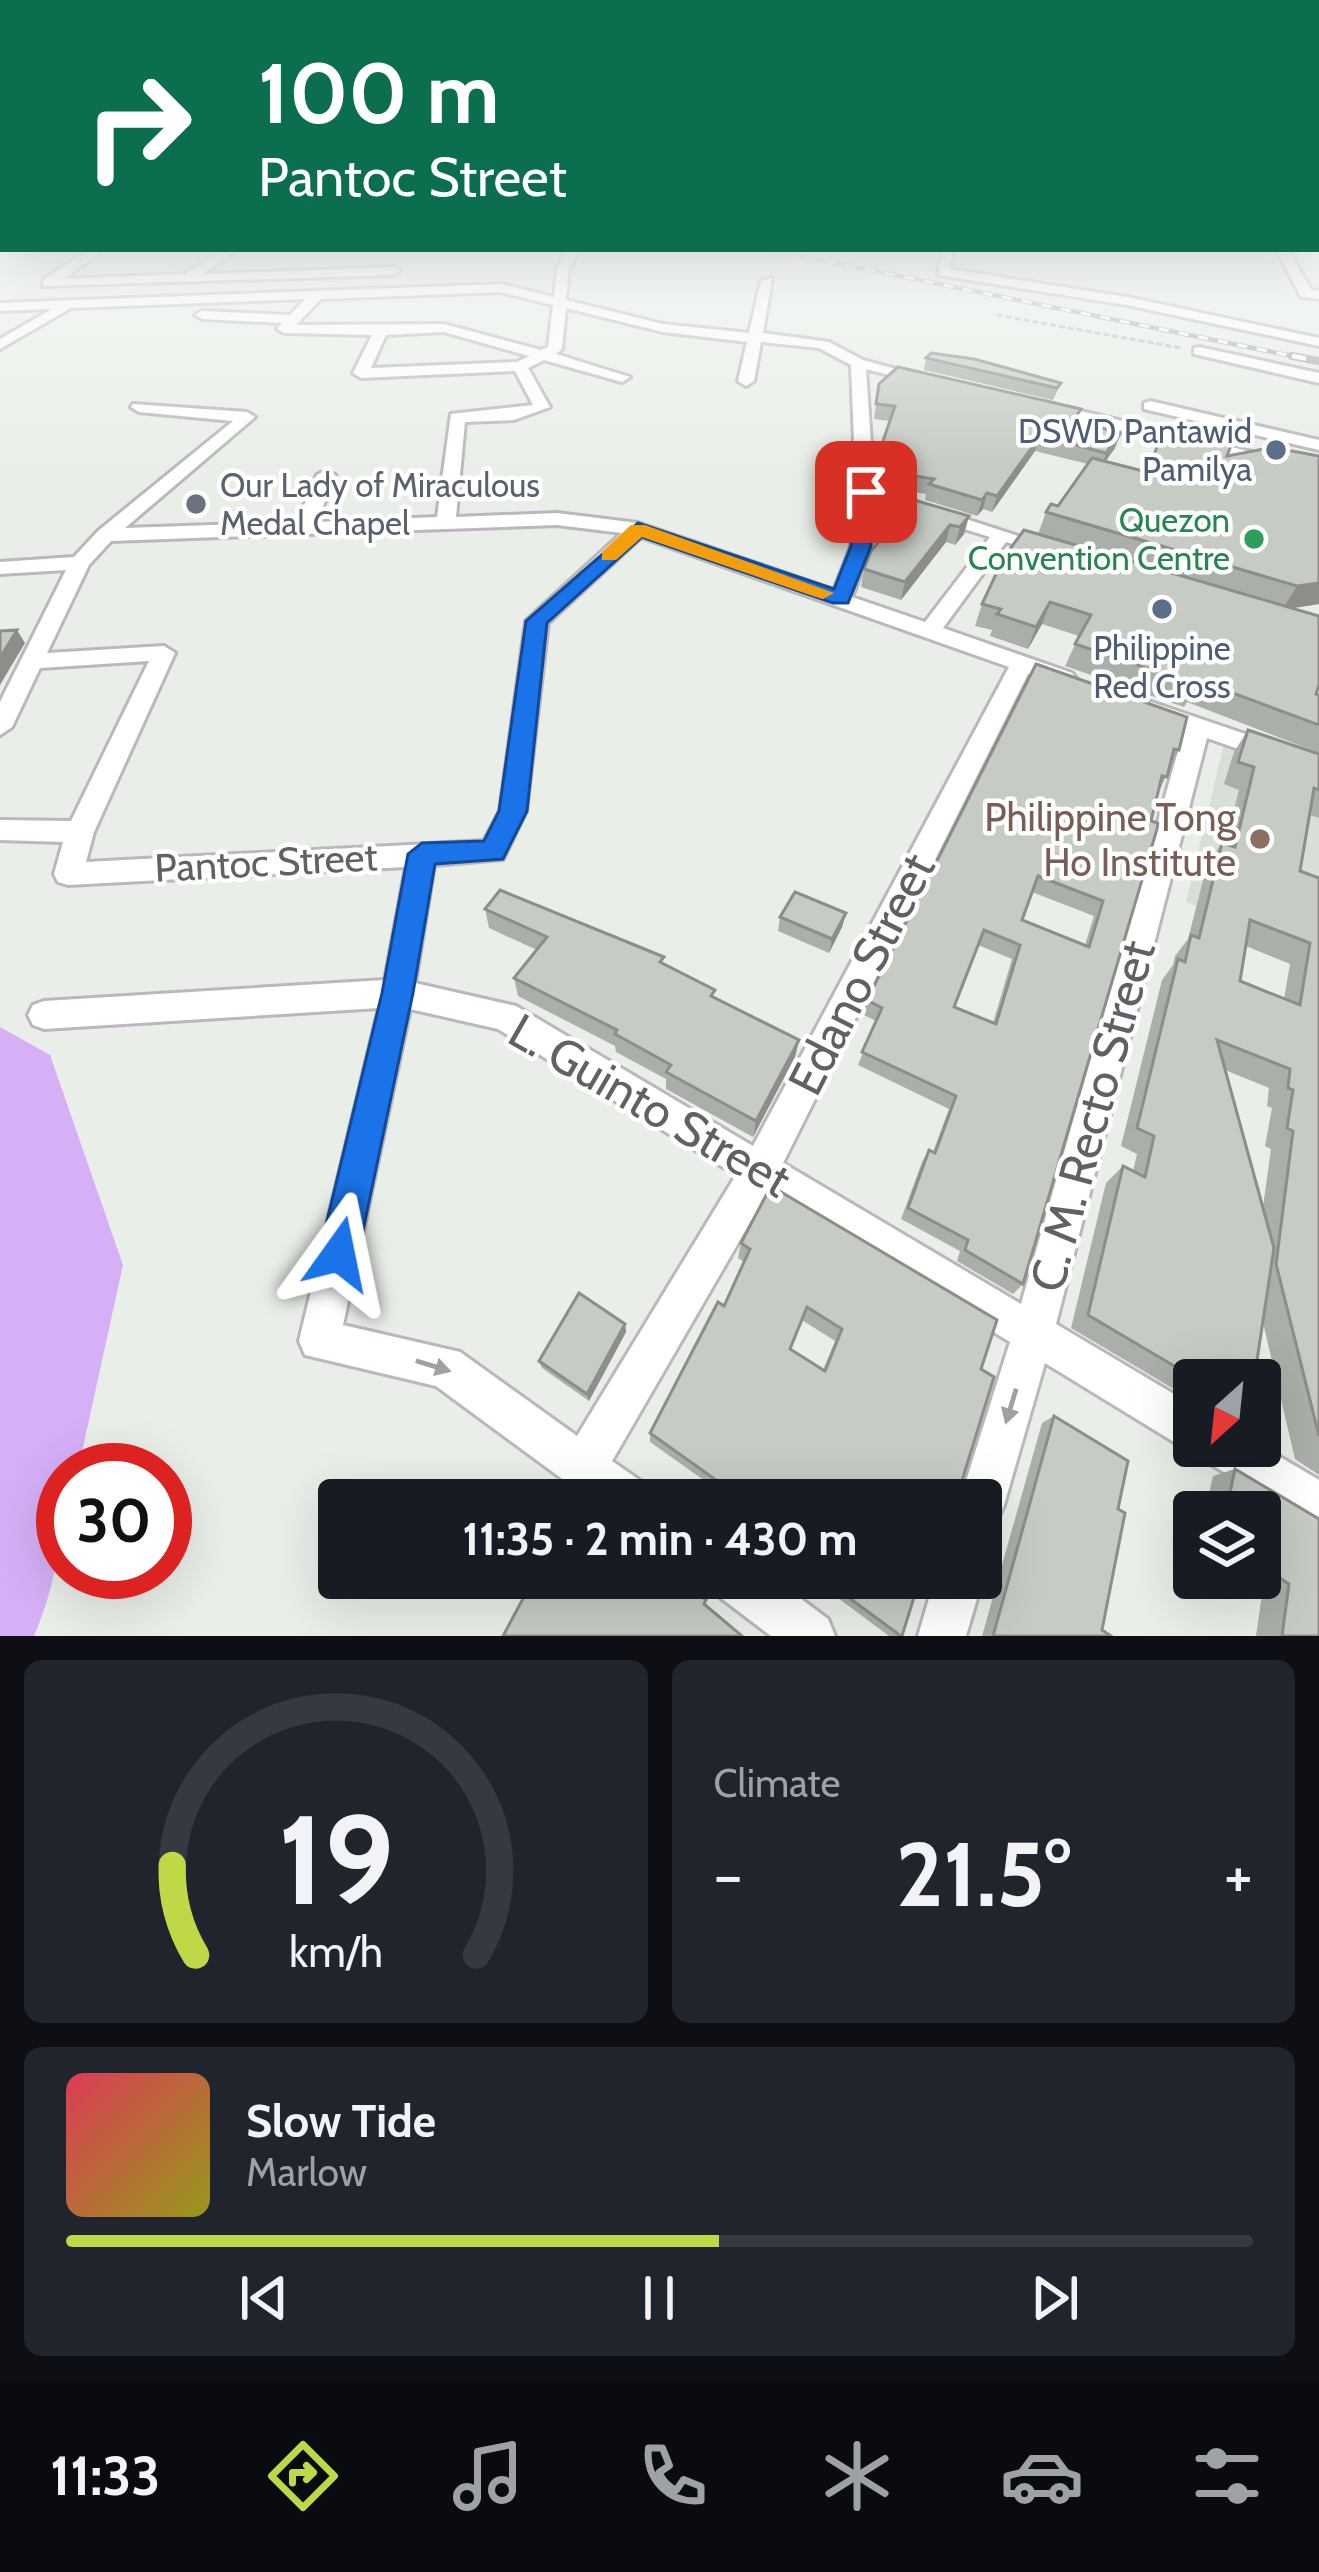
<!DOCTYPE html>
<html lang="en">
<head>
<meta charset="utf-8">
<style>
	body { margin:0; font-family:Cabin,sans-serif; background:#20242c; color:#f1f3f6; height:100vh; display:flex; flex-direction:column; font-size:45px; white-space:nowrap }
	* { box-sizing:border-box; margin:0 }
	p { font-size:39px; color:#9ea1a6 }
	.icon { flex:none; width:66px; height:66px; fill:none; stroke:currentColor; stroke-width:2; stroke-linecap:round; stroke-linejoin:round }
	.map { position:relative; height:1636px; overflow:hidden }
	.panel { display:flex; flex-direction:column; gap:24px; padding:24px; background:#0d0f14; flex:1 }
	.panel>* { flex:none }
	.hud { position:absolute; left:0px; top:0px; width:1320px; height:252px; box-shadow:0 12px 48px #0002; background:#0b6e4f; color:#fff; overflow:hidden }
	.needle { width:78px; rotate:207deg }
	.tools { position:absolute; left:1173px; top:1359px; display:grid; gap:24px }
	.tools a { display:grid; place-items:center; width:108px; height:108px; border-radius:12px; background:#171b24; box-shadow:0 12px 48px #0002; font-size:60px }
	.speed { position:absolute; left:36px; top:1443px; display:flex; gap:24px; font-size:60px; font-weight:700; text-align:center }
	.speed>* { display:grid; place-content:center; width:156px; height:156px; border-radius:50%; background:#171b24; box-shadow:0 12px 48px #0002; line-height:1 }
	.speed .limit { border:18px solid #d22; background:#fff; color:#111 }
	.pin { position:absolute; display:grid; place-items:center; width:102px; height:102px; color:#fff; margin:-51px; border-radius:24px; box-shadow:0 6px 18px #0006 }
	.me { position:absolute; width:132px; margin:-66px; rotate:12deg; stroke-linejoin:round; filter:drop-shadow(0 0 9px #0008) }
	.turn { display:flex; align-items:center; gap:42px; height:252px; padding:0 60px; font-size:54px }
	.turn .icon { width:156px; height:156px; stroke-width:2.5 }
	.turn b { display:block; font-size:84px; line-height:102px }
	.big { font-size:90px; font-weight:700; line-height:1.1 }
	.panel .card { flex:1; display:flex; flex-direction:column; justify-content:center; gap:18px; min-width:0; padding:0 42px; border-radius:18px; background:#20242c }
	.panel .dial { align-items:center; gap:0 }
	.dial svg { height:312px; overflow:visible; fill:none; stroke:#363941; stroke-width:7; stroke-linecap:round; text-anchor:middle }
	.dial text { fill:#f1f3f6; stroke:none }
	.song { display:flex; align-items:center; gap:36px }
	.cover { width:144px; height:144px; border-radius:18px; background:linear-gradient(135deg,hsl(350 70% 55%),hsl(60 70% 35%)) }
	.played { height:12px; border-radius:6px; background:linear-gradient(90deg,#bfd845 55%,#363941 55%) }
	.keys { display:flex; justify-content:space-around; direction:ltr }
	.heat { display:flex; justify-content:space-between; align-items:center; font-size:66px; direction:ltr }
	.panel .tiles { flex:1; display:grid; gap:24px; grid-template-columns:1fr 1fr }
	.card:last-child { grid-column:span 2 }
	.trip { position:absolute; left:318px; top:1479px; width:684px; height:120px; border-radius:12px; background:#171b24; box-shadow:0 12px 48px #0002; font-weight:700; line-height:120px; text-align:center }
	.tabs { display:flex; height:192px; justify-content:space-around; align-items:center; background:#090b0e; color:#9ea1a6 }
	.tabs .icon { width:84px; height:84px }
	.tabs .on { color:#bfd845 }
	.tabs b { font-size:54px; color:#f1f3f6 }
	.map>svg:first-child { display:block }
	.education { fill:#d8dfd6 }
	.water { fill:#d5b0f7 }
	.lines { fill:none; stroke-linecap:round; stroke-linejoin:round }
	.minor-casing { stroke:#bbb7bc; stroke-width:6 }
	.path { stroke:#a8c2d1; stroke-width:3; stroke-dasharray:6 3; stroke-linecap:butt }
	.minor { fill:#fff; fill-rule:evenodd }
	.rail-far1-casing { stroke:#aaa8ab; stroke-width:4.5 }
	.rail-casing { stroke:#aaa8ab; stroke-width:8 }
	.rail-far1 { stroke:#fff; stroke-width:3; stroke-dasharray:10; stroke-linecap:butt }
	.rail { stroke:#fff; stroke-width:4.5; stroke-dasharray:14; stroke-linecap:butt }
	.wall { fill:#aaafa9; fill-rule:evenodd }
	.shaded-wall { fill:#8b8e89 }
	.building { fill:#c6cbc4; stroke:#8b8e89; stroke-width:3; fill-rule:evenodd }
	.oneway { fill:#a29fa3 }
	.route { fill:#1a73e8; stroke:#114b97; stroke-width:3 }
	.slow { fill:#f59e0b }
	.service-dot { fill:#5c6f8a; stroke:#fff; stroke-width:4.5 }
	.worship-dot { fill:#6b7280; stroke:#fff; stroke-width:4.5 }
	.leisure-dot { fill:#2e9e5b; stroke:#fff; stroke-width:4.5 }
	.education-dot { fill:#8d6e63; stroke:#fff; stroke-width:4.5 }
	.labels { text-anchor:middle; stroke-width:9; stroke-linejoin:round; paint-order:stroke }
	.far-service-label { font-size:33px; fill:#4e5e75; stroke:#fff; text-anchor:end }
	.far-worship-label { font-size:33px; fill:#5b616d; stroke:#fff; text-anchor:start }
	.far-leisure-label { font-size:33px; fill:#27864d; stroke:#fff; text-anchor:end }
	.education-label { font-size:39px; fill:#785e54; stroke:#fff; text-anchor:end }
	.street-label { font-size:39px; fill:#645f66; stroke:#fff }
	.near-street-label { font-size:48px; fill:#645f66; stroke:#fff }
</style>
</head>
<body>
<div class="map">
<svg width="1319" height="1636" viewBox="0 0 1319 1636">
	<rect width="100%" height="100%" fill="#e9efe8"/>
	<!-- education -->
	<polygon class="education" points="1224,744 1319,775 1319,953 1186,902"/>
	<!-- water -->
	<path class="water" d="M0 1027 50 1055 123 1265 78 1470H63C63 1530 58 1580 34 1636H0Z"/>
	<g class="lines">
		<!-- minor casing -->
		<g class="minor-casing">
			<g id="minor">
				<polygon points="91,249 105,249 63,279 185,274 224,249 238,249 203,274 394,267 400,271 394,275 43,286 44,279"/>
				<path d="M568 249H580L569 268 566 300 663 324 749 333 761 281 772 278 763 333 829 342 863 360 932 379 924 384 866 369 874 489 1061 550 1051 556 1006 542 943 628 1072 673 1076 678 1064 685 1028 674 783 1163 1021 1304 1184 730 1142 716 1139 710 1151 702 1319 759V777L1207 738 1056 1324 1194 1406V1446L1260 1445 1319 1480V1528L1205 1461 1200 1449 1179 1445 1045 1363 1004 1505 997 1521 981 1528V1500H960L1010 1342 767 1193 612 1461 645 1484 652 1500H591L436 1386 305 1355 299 1341 379 1008 44 1029 33 1025 28 1015 33 1005 44 1001 385 980 406 867 68 885 58 882 54 874 63 842 0 840V820L71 821 149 661 40 668 12 727 0 735V702L66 570 0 574V562L74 557 98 531 233 421 139 412 131 407 133 404 247 412 255 417 125 528 297 522 317 475 326 470 335 475 317 522 437 517 451 414 533 405 515 371 361 378 353 373 372 335 284 333 277 329 282 323 202 319 195 315 202 311 290 315 305 299 71 308 0 349V339L52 309 0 311V303L501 284 554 297 557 268ZM501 292 553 305 548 347 541 350 444 324 296 325 321 299ZM566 308 663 332 747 342 738 381 746 386 754 381 761 342 819 348 851 365 856 492 851 546 834 590 638 523 557 513 456 517 465 422 514 420 550 407 528 368 544 360 622 382 630 377 556 354 562 349ZM444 332 529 356 517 362 371 368 386 335ZM874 501 990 537 925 622 852 597 871 546ZM557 525 622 533 526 621 500 811 484 841 86 862 94 832 175 653 164 646 47 653 89 565 111 541ZM641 537 1009 667 753 1146 516 1006 415 983 434 865 503 859 526 811 548 623ZM410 1009 498 1029 736 1175 577 1436 460 1352 343 1325Z"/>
				<polygon points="942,249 954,249 949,269 1127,297 1319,338 1319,346 1127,305 938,275"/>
				<polygon points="1276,249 1288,249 1311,290 1319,291 1319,299 1301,297"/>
				<polygon points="1199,347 1319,373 1319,383 1194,354 1194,348"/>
				<polygon points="1150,401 1319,440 1319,450 1144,409 1144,403"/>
				<polygon points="1043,402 1319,468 1319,478 1037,410 1037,404"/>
				<polygon points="981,1574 983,1578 966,1636 918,1636 935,1578 981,1578"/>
				<polygon points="710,1578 773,1578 828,1619 835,1636 771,1636 717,1595"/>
			</g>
		</g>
		<!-- path -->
		<polyline class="path" points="997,315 1181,348"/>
		<!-- minor -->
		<use href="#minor" class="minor"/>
		<!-- rail-far1 casing -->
		<g class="rail-far1-casing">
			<polyline id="rail-far1" points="767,249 1307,359"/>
		</g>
		<!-- rail casing -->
		<g class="rail-casing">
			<polyline id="rail" points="1292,356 1319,361"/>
		</g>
		<!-- rail-far1 -->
		<use href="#rail-far1" class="rail-far1"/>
		<!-- rail -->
		<use href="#rail" class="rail"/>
	</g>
	<!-- wall -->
	<g class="wall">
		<polygon points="926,358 1061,383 1053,400 924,370"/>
		<polygon points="879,384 1077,422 1115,448 1105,461 1147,472 1227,456 1319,456 1319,604 1292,608 1316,694 1319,695 1319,753 1187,702 1184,707 1065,666 1079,636 1042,624 1028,649 990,636 992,630 975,626 982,604 1038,534 1046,512 1058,506 1088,464 1035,451 992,512 983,509 977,516 925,500 926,494 880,486 878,463 890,421 874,419"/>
		<polygon points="969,516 964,534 955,545 946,542 901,600 861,587 864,569"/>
		<path d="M1036 664 1179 750 1159 791 1023 1284 1013 1294 957 1261 960 1251 901 1219 922 1162 929 1150 933 1152 949 1109 858 1065 876 1021 862 1014 867 1000ZM1032 892 1094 916 1085 945 1022 920ZM978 945 1012 959 993 1023 954 1007Z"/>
		<path d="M1248 730 1319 754V818L1310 815 1300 871 1319 878V1475L1295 1459 1263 1323 1254 1380H1194V1401L1071 1328 1106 1183 1123 1166 1133 1171 1137 1154 1121 1146 1162 980 1173 965 1175 956 1188 939 1207 865 1222 843 1225 844 1239 790 1224 784 1234 752ZM1246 946 1290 964 1284 999 1240 981ZM1225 1070 1269 1088 1267 1106 1272 1108 1265 1146 1271 1149 1263 1207Z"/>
		<polygon points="485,909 664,964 715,997 799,1040 795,1057 753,1137 666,1089 666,1079 616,1052 615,1046 518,996 514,978 537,950 489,928"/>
		<polygon points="846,913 842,927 829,953 778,931 780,917"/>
		<path d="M741 1243 981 1369 956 1500H732L650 1442V1433L724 1306 744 1262 738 1258ZM802 1320 835 1341 823 1370 790 1349Z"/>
		<polygon points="625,1324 626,1332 589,1401 542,1368 539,1361"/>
		<polygon points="1054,1416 1118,1509 1102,1630 1111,1636 982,1636 1042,1423"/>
		<polygon points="1235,1469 1319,1519 1319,1636 1256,1636 1263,1587 1250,1578 1260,1578 1260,1512 1205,1512 1213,1476"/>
		<polygon points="811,1578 920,1578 902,1636 889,1636"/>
	</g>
	<!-- shaded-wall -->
	<g class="shaded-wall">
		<polygon points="1121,433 1115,448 1101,468 1106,453"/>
		<polygon points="1040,436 1035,451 992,512 997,496"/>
		<polygon points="987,493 983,509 977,516 982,500"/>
		<polygon points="969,516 964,534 955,545 960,527"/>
		<polygon points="950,525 946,542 901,600 905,582"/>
		<polygon points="1319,583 1319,604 1282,610 1297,586"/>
		<polygon points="1050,602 1042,624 1028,649 1036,627"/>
		<polygon points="17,630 25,643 0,685 0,658"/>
		<polygon points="846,913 842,927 829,953 832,939"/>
		<polygon points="799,1040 795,1057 753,1137 756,1121"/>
		<polygon points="625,1324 626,1332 589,1401 587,1394"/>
	</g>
	<!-- building -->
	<g class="building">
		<polygon points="931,353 974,359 1061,383 1057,388 926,358"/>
		<polygon points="898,367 1081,409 1073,421 1121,433 1106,453 1040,436 997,496 987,493 982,500 929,484 934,479 883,471 881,447 895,406 876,404 879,384"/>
		<polygon points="1178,424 1234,437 1227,456 1264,449 1292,451 1319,456 1319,583 1297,586 1046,512 1051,504 1058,506 1092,458 1147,472 1164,430 1174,432"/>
		<polygon points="914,500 969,516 960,527 950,525 905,582 864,569 871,551"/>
		<polygon points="1024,530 1319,616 1319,685 1316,694 1319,695 1319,725 1198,680 1197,685 1075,644 1091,615 1050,602 1036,627 997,614 1001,609 982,604 1004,557"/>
		<polygon points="17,630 0,658 0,631"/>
		<path d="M1036 664 1187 717 1179 750 1174 749 1167 777 1162 776 1151 821 1158 823 1157 829 1023 1284 965 1250 968 1240 908 1208 929 1150 935 1153 956 1096 862 1052 882 1008 867 1000ZM1038 876 1103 901 1089 947 1022 920ZM984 930 1020 945 996 1024 954 1007Z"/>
		<path d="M1248 730 1319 754V790L1314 788 1300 871 1319 878V1436L1276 1264 1293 1131 1287 1128 1293 1090 1288 1088 1290 1069 1217 1040 1274 1248 1254 1380H1198L1088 1315 1123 1166 1145 1177 1154 1136 1137 1128 1178 959 1185 962 1191 935 1199 938 1222 843 1235 847 1254 767 1238 762ZM1250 920 1310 943 1300 1005 1240 981Z"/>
		<polygon points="500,890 664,957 660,962 715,990 711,996 799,1040 756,1121 666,1072 671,1065 615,1034 617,1030 514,978 547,937 485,909"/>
		<polygon points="795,892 846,913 832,939 780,917"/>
		<path d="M771 1186 997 1320 981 1369 994 1377 956 1500H744L650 1433 718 1302 724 1306 750 1249 741 1243ZM807 1307 842 1329 825 1371 790 1349Z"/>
		<polygon points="579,1293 625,1324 587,1394 539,1361"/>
		<polygon points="1054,1416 1128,1461 1118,1509 1125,1513 1102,1630 1111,1636 993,1636"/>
		<polygon points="1235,1469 1319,1519 1319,1636 1282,1636 1289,1584 1260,1565 1260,1512 1226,1512"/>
		<polygon points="534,1578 679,1578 706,1600 704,1604 742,1636 503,1636"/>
		<polygon points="822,1578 920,1578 902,1636 901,1636"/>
	</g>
	<!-- one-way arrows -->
	<defs><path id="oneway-solid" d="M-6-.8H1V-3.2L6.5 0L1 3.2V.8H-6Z" transform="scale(3)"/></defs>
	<g class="oneway">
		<use href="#oneway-solid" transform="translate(433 1366) rotate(17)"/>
		<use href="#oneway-solid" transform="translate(1011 1406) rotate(107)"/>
	</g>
	<!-- sky -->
	<linearGradient id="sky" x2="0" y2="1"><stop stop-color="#a0b2ee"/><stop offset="0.51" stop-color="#f5f8f5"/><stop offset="1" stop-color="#f5f8f5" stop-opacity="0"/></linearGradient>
	<rect width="1319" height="468" fill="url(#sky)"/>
	<!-- route -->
	<polygon class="route" points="859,488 875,492 871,546 848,603 833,603 642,537 547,623 527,811 503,859 435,864 413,993 358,1254 352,1268 339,1273 325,1268 319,1254 382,993 408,854 422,843 484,841 499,811 526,621 638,523 834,589 851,546"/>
	<!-- slow -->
	<polygon class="slow" points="631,525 645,525 834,593 823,599 816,597 642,537 616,560 602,560 602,552"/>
	<!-- markers -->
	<g class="service-dot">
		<circle cx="1276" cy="450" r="12"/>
		<circle cx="1162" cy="609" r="12"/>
	</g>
	<circle class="worship-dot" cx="196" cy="504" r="12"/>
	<circle class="leisure-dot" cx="1254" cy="539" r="12"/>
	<circle class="education-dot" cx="1260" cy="839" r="12"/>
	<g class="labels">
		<!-- far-service labels -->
		<g class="far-service-label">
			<text x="1252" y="443">DSWD Pantawid<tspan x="1252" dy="38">Pamilya</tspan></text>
			<text x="1162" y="660" text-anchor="middle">Philippine<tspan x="1162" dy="38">Red Cross</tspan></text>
		</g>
		<!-- far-worship labels -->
		<g class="far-worship-label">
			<text x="220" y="497">Our Lady of Miraculous<tspan x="220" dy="38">Medal Chapel</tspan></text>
		</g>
		<!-- far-leisure labels -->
		<g class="far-leisure-label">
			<text x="1230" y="532">Quezon<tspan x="1230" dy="38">Convention Centre</tspan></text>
		</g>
		<!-- education labels -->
		<g class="education-label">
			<text x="1236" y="831">Philippine Tong<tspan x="1236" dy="45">Ho Institute</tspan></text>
		</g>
		<!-- street labels -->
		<g class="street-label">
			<text transform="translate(266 862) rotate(-3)" y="14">Pantoc Street</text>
		</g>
		<!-- near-street labels -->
		<g class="near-street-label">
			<text transform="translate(861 974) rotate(-63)" y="17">Edano Street</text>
			<text transform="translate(650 1105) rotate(30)" y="17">L. Guinto Street</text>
			<text transform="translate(1092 1116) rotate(-75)" y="17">C. M. Recto Street</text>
		</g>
	</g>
</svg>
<div class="tools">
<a><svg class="needle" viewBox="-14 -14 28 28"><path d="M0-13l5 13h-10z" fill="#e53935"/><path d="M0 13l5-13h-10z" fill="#9ea1a6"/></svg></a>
<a><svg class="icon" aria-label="layers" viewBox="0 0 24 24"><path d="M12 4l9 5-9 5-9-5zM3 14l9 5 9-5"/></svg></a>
</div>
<div class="speed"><div class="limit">30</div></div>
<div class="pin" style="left:866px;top:492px;background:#d93025"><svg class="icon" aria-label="arrive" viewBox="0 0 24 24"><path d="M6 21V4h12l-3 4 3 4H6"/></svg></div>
<svg class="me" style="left:339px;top:1254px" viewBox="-20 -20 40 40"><path d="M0-17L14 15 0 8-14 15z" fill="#1a73e8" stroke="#fff" stroke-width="4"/></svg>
<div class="trip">11:35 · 2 min · 430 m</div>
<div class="hud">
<div class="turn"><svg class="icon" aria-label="right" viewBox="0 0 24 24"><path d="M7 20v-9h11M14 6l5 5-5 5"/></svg><div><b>100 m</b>Pantoc Street</div></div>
</div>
</div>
<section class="panel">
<div class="tiles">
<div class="card dial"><svg viewBox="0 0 100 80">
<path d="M14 69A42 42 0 1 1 86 69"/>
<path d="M14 69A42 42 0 0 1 8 46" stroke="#bfd845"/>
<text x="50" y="56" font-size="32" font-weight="700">19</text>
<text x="50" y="72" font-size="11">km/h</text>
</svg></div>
<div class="card"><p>Climate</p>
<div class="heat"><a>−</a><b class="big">21.5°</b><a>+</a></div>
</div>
<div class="card">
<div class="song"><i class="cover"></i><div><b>Slow Tide</b><p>Marlow</p></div></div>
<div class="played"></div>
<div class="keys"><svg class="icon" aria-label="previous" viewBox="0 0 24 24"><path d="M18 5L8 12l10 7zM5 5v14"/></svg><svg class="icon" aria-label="pause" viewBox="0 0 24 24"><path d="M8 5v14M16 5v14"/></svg><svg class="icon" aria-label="next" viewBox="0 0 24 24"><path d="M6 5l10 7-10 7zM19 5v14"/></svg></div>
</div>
</div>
</section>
<nav class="tabs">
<b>11:33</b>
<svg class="icon on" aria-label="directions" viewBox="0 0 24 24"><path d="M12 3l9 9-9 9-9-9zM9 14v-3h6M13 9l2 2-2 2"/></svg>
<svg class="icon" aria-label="music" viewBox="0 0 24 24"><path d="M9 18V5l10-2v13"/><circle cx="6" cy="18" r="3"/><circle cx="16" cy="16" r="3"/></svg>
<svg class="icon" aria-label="phone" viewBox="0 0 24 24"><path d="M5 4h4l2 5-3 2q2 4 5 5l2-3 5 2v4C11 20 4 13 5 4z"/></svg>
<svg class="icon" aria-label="climate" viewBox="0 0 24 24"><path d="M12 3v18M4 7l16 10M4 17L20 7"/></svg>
<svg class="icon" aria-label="car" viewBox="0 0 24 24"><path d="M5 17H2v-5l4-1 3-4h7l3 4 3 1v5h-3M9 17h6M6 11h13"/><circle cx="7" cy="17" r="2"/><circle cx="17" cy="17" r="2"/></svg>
<svg class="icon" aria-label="filters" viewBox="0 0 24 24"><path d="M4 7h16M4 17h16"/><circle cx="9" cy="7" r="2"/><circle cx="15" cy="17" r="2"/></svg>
</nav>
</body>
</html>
